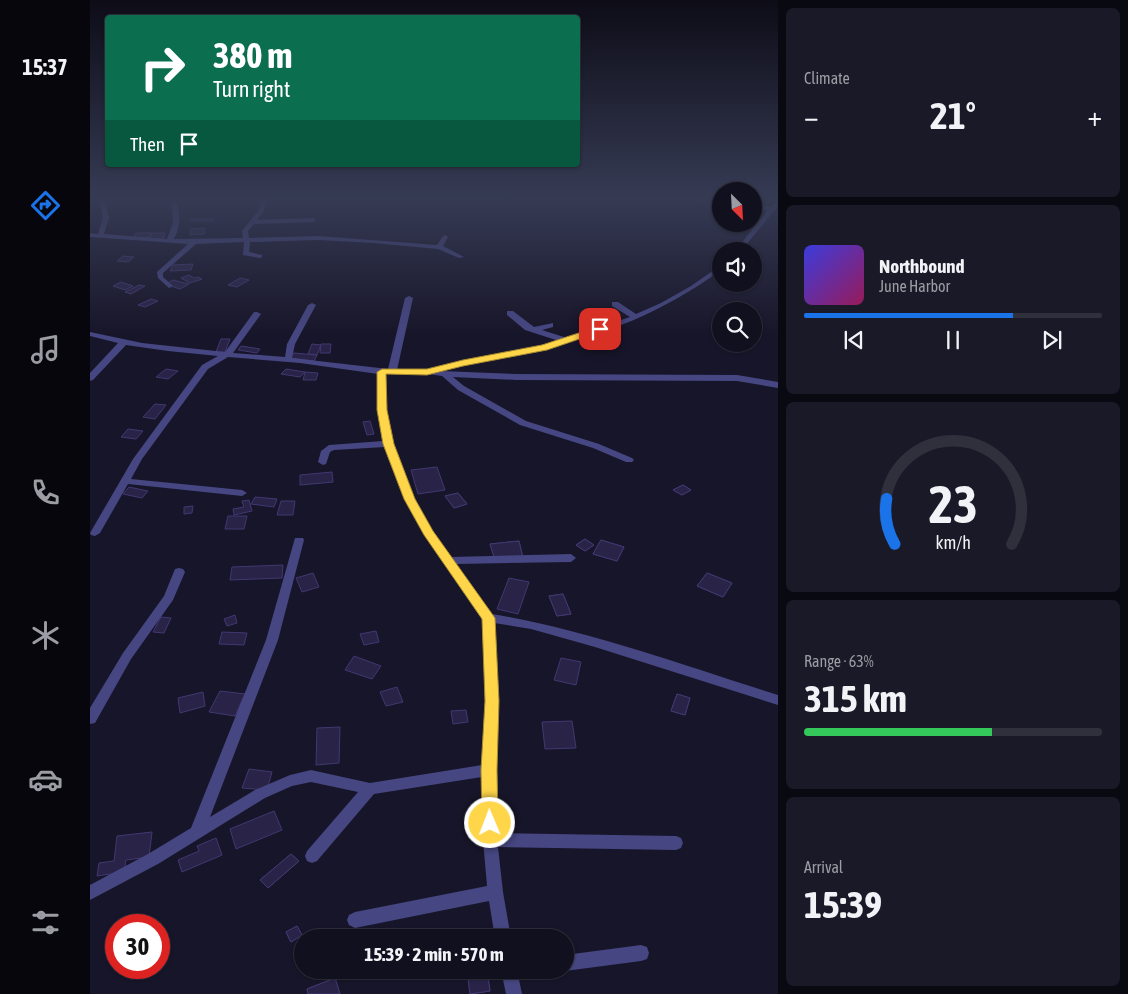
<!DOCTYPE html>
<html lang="en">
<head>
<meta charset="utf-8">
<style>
	body { margin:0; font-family:"Asap Condensed",sans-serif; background:#1a1928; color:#f1f3f6; height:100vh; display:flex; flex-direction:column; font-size:19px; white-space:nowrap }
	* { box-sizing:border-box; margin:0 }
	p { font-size:16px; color:#9c9da4 }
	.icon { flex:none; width:28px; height:28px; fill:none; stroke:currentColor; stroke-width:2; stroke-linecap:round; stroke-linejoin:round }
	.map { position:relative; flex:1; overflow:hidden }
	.side { display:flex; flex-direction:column; gap:8px; padding:8px; background:#090911; width:350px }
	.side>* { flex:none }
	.banner { position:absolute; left:15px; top:15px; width:475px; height:152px; border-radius:5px; box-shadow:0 1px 4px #0004,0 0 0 1px #30303d; background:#0b6e4f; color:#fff; overflow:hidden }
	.needle { width:32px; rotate:156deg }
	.tools { position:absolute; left:622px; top:182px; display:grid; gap:10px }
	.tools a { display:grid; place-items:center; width:50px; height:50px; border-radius:50%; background:#11101f; box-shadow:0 1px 4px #0004,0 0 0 1px #30303d; font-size:25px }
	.speed { position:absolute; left:15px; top:914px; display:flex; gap:10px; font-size:25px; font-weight:700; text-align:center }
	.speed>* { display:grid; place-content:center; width:65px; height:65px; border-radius:50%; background:#11101f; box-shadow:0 1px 4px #0004,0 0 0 1px #30303d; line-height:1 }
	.speed .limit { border:8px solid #d22; background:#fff; color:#111 }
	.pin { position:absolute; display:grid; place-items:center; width:42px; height:42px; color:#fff; margin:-21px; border-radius:10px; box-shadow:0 2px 8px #0006 }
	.me { position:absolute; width:55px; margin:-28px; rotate:359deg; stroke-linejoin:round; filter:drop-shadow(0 0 4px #0008) }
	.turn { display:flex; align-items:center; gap:18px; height:105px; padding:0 25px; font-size:22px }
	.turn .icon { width:65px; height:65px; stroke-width:2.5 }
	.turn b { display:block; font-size:35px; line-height:42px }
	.then { display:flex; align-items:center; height:48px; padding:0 25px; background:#0003; gap:10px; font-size:19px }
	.big { font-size:38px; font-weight:700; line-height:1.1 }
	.side .widget { flex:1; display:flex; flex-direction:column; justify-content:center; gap:8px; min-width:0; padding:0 18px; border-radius:8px; background:#1a1928 }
	.side .dial { align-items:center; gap:0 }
	.dial svg { height:130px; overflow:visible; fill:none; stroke:#30303d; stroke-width:7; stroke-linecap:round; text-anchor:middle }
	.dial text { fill:#f1f3f6; stroke:none }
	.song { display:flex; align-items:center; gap:15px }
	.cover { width:60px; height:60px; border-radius:8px; background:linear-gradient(135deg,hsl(240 70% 55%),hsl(330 70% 35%)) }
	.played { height:5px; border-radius:2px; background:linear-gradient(90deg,#1a73e8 70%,#30303d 70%) }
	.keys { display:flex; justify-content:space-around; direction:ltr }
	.heat { display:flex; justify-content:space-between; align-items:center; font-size:28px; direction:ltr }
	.charge { height:8px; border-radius:4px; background:linear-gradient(90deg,#34c759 63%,#30303d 0) }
	.trip { position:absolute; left:204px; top:929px; width:280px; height:50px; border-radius:25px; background:#11101f; box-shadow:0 1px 4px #0004,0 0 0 1px #30303d; font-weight:700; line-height:50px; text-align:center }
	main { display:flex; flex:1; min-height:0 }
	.tabs { display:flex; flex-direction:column; width:90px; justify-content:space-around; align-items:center; background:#07060c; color:#9c9da4 }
	.tabs .icon { width:35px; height:35px }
	.tabs .active { color:#1a73e8 }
	.tabs b { font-size:22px; color:#f1f3f6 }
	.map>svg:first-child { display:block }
	.building { fill:#292348; stroke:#413871 }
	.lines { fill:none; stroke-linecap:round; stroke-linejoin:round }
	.minor { fill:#464682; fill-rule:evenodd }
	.route { fill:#ffd54a; stroke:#a68a30 }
</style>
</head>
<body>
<main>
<nav class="tabs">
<b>15:37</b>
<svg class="icon active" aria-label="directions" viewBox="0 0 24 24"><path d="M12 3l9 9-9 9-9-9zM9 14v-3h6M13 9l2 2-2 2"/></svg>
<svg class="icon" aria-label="music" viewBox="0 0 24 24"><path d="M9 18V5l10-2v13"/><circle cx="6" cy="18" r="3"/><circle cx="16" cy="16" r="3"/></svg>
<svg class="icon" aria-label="phone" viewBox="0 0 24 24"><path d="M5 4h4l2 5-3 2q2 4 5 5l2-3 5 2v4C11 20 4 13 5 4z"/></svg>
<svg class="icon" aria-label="climate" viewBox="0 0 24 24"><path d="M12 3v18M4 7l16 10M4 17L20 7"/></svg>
<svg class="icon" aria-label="car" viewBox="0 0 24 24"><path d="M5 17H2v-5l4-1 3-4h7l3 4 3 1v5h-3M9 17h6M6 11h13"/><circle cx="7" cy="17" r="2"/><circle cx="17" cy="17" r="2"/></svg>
<svg class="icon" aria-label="filters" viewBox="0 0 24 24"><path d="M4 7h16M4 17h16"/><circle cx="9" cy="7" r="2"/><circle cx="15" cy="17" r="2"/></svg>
</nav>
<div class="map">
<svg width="688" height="994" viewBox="0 0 688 994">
	<rect width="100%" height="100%" fill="#171529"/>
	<!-- building -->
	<g class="building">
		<polygon points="100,219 124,219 123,221 99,221"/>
		<polygon points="114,228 115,234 100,235 100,229"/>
		<polygon points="46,233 61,233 59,238 43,238"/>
		<polygon points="62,233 75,233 74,238 60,239"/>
		<polygon points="33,256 44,257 38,262 27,261"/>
		<polygon points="103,264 101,270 80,271 83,265"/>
		<polygon points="99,275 104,278 108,277 112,279 100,283 91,278"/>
		<polygon points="150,278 159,280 147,287 138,285"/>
		<polygon points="83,280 99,284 90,289 75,284"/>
		<polygon points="31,282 43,286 35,290 23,286"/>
		<polygon points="49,285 55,286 41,294 35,292"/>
		<polygon points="61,299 68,301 55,307 48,305"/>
		<polygon points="131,339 140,339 135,352 126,352"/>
		<polygon points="222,344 231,345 227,355 218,354"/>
		<polygon points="231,344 241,344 240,353 230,353"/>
		<polygon points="151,346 170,349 167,353 148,350"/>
		<polygon points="204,353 227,355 224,361 200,358"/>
		<polygon points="76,369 88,371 78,379 66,377"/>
		<polygon points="196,369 215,372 210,377 191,374"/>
		<polygon points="215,372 228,373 226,380 213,380"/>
		<polygon points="65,404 76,405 65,419 53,417"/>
		<polygon points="280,421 284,434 277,435 273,422"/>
		<polygon points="38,429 53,431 46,439 31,437"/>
		<polygon points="347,467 355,490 328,494 321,470"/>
		<polygon points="242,472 243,482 210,485 210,475"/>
		<polygon points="593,485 601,490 592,495 583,490"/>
		<polygon points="593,485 601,490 592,495 583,490"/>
		<polygon points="39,487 58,491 52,498 33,494"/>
		<polygon points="368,493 377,504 364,508 355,496"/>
		<polygon points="368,493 377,504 364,508 355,496"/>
		<polygon points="165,497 187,499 184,507 161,504"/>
		<polygon points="159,500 162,511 144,515 143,509 154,507 152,501"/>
		<polygon points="191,501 205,501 203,515 187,515"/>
		<polygon points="103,506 102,513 94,514 94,507"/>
		<polygon points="138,516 157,516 154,529 135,529"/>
		<polygon points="495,539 504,545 495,551 486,545"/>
		<polygon points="495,539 504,545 495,551 486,545"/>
		<polygon points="511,540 534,547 527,561 503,554"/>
		<polygon points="511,540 534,547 527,561 503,554"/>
		<polygon points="429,541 433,558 405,560 400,544"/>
		<polygon points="429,541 433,558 405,560 400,544"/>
		<polygon points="193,565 192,578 140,580 142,567"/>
		<polygon points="223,573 229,587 212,592 206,578"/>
		<polygon points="617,573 642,583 633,597 607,586"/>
		<polygon points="617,573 642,583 633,597 607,586"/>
		<polygon points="419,578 439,582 428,614 407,609"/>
		<polygon points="473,594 481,614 467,616 459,596"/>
		<polygon points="473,594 481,614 467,616 459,596"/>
		<polygon points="145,615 147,623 137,626 134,619"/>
		<polygon points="71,617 81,618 74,633 63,632"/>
		<polygon points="286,631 289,642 274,645 270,634"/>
		<polygon points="132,632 157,633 154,645 129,644"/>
		<polygon points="264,656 291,666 282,679 255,670"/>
		<polygon points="471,658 491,662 486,685 464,680"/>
		<polygon points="307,687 313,702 296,706 290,692"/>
		<polygon points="130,691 155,694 145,716 119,712"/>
		<polygon points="113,692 115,706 90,713 88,698"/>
		<polygon points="587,694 600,698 595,715 581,711"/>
		<polygon points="587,694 600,698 595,715 581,711"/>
		<polygon points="376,710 378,722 363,724 361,711"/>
		<polygon points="482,721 486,748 455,749 452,722"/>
		<polygon points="250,727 249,763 226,765 227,728"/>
		<polygon points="159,769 182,772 177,790 152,788"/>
		<polygon points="184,811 192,830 146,849 140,829"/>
		<polygon points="62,832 59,857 36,860 34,872 7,876 9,863 24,861 27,836"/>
		<polygon points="126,838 132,855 92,872 88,860 109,851 107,846"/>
		<polygon points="201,854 209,861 178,888 170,880"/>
		<polygon points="201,854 209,861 178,888 170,880"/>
		<polygon points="207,926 212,935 201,942 196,932"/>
		<polygon points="207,926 212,935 201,942 196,932"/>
		<polygon points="291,930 293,938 260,938"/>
		<polygon points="291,930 293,938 260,938"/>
		<polygon points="377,970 397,970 400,991 380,994"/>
		<polygon points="377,970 397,970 400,991 380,994"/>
		<polygon points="245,978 250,994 218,994 217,989"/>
		<polygon points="245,978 250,994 218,994 217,989"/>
	</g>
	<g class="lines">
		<!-- minor -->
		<g class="minor">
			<path d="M173 196H179L174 211 167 220 223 218 226 220 223 222 164 224 158 231 159 238 228 236 347 245 353 236 355 235 358 237 353 246 374 257 369 258 348 249 284 243 228 240 160 242 159 252 172 255V257L170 258 153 255 154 242 106 244 73 273V277L83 286 79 288 68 278 67 272 98 244 0 237V233L8 234 13 218 9 201 12 199 15 201 19 218 14 234 77 239 83 223 82 204 85 202 88 204C90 217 90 228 84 239L153 238 152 231 168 211Z"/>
			<polygon points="621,196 631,198 631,202 621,200 609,202 606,200"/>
			<polygon points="688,200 688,206 651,251 645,251 678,210 664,208 664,204 681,207"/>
			<path d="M631 265V270C572 313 515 335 444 351 413 359 382 363 351 371L426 374 647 375 688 382V388L647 381 426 380 363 377 374 386 436 421 509 444 542 458 544 460 542 462H536L503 448 430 425 368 390 352 376 338 374H296V410L303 444 325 499 343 532 361 557 481 554 486 558 481 562 366 564 402 614C498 630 595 666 688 695V705L505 647 441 629 404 623 408 701 406 770 407 833 586 836 591 838 593 843 591 848 586 850 408 847 413 892 421 938H405L399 901 265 928 259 925 257 920 259 915 265 912 397 886 393 840 392 777 284 794 227 861 222 863 217 861 215 856 217 851 268 792 221 782 202 786 175 798 68 864 0 900V885L58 854 101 828 176 640 205 538H213L214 540 188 640 120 817 165 790 200 775 221 770 280 783 392 765 396 701 392 619 333 533 315 499 295 447 244 450 240 452 236 464 233 465 228 462 231 451 239 445 293 441 288 410V374L210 363 138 357 118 369 52 459 41 479 152 490 157 493 152 496 38 484 10 533 5 536 1 535 0 533 43 459 112 365 128 356 78 351 36 345 3 380 0 381V373L28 343 0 336V332L52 343 135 352 164 312H167L171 314 143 353 195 357 197 344 218 305 222 303 226 305 205 344 202 358 298 369 315 298 319 296 323 298 307 370 340 369 469 341 435 330 417 315V311H423L444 327 463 323V327L452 330 477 338 540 317 522 306V302H528L546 314 571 303 601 286Z"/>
			<polygon points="89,568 93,569 95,572 83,600 41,659 5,723 0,724 0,708 33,653 74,596 85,569"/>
			<polygon points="551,945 557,947 559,953 557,959 551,961 475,971 472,970 475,970 475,955"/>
			<polygon points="411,970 427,970 432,994 416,994"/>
		</g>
	</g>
	<!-- sky -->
	<linearGradient id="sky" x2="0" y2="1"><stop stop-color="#0d0c17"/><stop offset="0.59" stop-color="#363b54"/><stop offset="1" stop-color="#363b54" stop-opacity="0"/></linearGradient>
	<rect width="688" height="335" fill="url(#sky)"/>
	<!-- route -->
	<polygon class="route" points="510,326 513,327 513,331 457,350 373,366 337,375 296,374 297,410 304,444 325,499 343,531 405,618 409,701 407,770 408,823 406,828 400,830 394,828 392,823 391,770 395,701 392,619 334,535 314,499 293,444 287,410 287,372 292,369 337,369 373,360 452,345"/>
</svg>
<div class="tools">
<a><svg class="needle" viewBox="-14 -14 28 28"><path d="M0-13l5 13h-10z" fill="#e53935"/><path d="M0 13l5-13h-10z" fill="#9c9da4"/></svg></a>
<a><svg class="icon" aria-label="sound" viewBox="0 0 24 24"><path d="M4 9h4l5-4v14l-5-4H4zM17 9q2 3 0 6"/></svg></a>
<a><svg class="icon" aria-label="search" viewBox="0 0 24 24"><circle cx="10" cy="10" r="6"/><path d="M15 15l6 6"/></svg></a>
</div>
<div class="speed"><div class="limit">30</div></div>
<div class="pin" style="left:510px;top:329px;background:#d93025"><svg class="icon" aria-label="arrive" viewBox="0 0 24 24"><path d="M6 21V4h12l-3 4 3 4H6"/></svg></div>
<svg class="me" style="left:400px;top:823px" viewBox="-20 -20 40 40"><circle r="17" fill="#ffd54a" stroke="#fff" stroke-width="3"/><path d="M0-11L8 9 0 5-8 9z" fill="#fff"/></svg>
<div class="trip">15:39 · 2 min · 570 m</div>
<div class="banner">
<div class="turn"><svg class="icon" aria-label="right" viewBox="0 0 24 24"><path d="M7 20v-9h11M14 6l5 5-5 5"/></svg><div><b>380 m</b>Turn right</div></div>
<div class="then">Then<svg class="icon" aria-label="arrive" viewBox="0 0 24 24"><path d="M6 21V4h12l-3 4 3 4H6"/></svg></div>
</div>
</div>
<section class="side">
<div class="widget"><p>Climate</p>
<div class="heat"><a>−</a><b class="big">21°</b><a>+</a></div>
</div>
<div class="widget">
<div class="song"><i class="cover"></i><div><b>Northbound</b><p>June Harbor</p></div></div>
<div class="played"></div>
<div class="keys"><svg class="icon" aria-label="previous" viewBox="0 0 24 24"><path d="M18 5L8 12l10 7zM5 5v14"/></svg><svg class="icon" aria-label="pause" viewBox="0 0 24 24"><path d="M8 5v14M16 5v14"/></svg><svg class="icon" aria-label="next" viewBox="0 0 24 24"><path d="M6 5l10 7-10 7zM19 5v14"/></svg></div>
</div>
<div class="widget dial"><svg viewBox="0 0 100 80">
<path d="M14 69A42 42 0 1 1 86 69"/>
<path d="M14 69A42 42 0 0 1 9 41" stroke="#1a73e8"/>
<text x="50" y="56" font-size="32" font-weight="700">23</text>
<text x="50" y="72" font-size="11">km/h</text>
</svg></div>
<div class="widget"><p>Range · 63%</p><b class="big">315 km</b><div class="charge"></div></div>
<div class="widget"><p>Arrival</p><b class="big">15:39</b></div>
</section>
</main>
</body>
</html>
